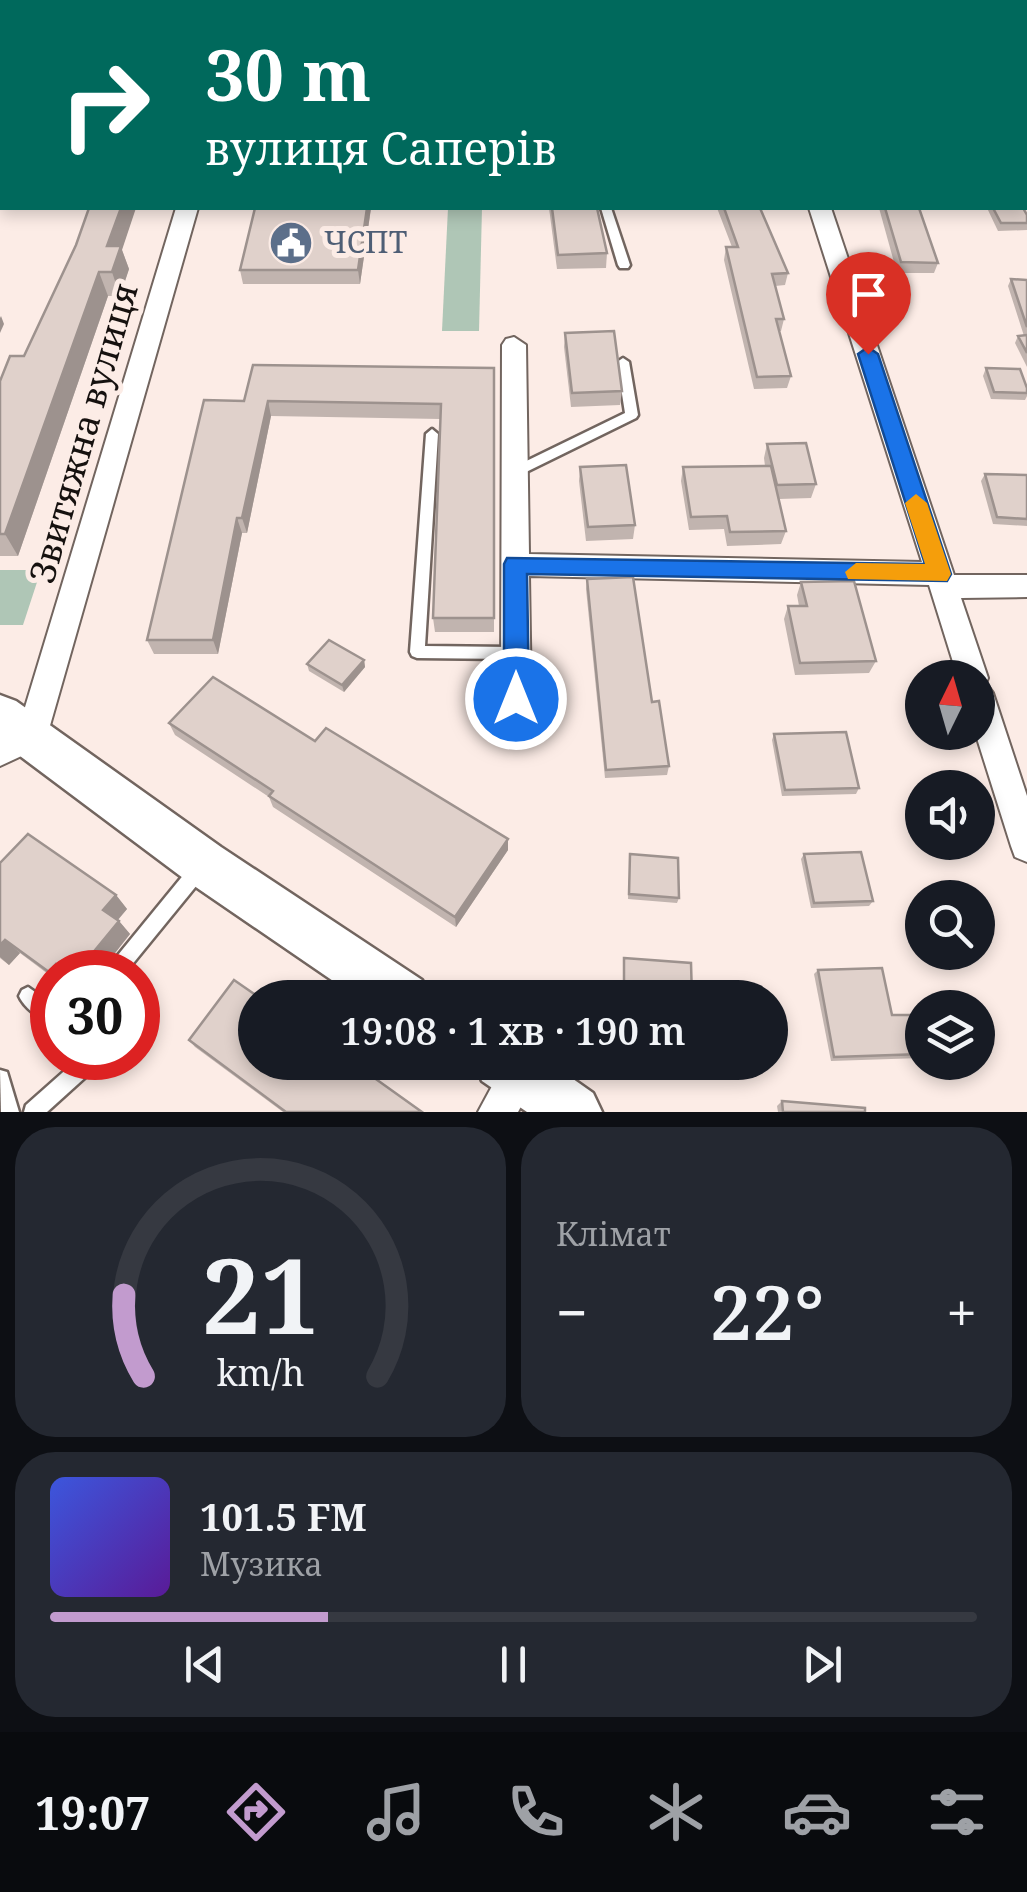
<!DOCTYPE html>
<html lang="uk">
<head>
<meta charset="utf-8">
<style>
	body { margin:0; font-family:"Noto Serif",serif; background:#242831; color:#f1f3f6; height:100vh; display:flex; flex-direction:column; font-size:38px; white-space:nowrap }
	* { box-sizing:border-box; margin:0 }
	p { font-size:32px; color:#9ea1a6 }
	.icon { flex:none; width:55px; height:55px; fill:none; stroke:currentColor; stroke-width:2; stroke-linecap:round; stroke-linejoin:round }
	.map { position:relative; height:1112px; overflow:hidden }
	.sheet { display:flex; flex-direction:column; gap:15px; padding:15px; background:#0d0f14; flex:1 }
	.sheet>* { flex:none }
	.guide { position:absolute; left:0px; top:0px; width:1028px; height:210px; box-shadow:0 5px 15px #0003; background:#00695c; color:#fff; overflow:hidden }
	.needle { width:65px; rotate:5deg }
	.controls { position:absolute; left:905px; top:660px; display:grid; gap:20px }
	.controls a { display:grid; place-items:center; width:90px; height:90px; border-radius:50%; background:#171b24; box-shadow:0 5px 15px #0003; font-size:50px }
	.speed { position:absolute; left:30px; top:950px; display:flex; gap:20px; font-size:50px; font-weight:700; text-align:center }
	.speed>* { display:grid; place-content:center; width:130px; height:130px; border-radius:50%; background:#171b24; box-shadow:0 5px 15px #0003; line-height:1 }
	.speed .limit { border:15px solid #d22; background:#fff; color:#111 }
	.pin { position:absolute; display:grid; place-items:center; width:85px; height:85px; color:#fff; margin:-102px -42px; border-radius:50% 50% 50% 0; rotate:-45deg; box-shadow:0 0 10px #0007 }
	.pin .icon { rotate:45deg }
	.me { position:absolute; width:110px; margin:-55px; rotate:0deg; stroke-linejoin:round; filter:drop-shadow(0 0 8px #0008) }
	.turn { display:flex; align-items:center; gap:35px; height:210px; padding:0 40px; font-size:45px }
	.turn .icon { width:130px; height:130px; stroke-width:2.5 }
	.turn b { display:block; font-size:70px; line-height:85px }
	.big { font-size:75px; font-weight:600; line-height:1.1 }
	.sheet .widget { flex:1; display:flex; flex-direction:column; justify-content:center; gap:15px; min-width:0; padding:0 35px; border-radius:40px; background:#242831 }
	.sheet .dial { align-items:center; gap:0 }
	.dial svg { height:260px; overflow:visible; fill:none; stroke:#363941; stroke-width:7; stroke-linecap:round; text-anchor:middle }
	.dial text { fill:#f1f3f6; stroke:none }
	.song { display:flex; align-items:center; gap:30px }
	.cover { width:120px; height:120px; border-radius:15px; background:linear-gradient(135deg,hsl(230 70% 55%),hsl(270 70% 35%)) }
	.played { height:10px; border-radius:5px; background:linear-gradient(90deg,#c29bce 30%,#363941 30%) }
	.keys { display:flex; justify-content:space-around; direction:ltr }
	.heat { display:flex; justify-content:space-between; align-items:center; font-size:55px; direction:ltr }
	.sheet .tiles { flex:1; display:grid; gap:15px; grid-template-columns:1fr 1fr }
	.widget:last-child { grid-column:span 2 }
	.trip { position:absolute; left:238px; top:980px; width:550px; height:100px; border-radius:50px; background:#171b24; box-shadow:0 5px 15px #0003; font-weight:600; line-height:100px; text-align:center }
	.dock { display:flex; height:160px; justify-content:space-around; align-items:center; background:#090b0e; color:#9ea1a6 }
	.dock .icon { width:70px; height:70px }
	.dock .current { color:#c29bce }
	.dock b { font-size:45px; color:#f1f3f6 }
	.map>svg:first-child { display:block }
	.green { fill:#afc6b6 }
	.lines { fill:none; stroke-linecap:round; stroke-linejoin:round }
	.lane-casing { stroke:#72655f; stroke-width:5 }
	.street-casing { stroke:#72655f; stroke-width:4 }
	.secondary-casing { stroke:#72655f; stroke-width:5 }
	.lane { fill:#fff; fill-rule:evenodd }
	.street { fill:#fff; fill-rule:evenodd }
	.secondary { fill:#fff; fill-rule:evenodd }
	.wall { fill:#c1b4af }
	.shaded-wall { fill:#9d928e }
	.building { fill:#e0d1cb; stroke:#9d928e; stroke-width:2.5 }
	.route { fill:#1a73e8; stroke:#114b97; stroke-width:2.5 }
	.slow { fill:#f59e0b }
	.labels { text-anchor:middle; stroke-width:10; stroke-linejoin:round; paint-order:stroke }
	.far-service-label { font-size:30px; fill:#4e5e75; stroke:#fcece6; text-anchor:start }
	.street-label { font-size:35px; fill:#16110f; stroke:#fcece6 }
</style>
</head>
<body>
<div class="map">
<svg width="1027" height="1112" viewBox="0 0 1027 1112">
	<rect width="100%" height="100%" fill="#fcece6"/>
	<!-- green -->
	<g class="green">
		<polygon points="448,208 482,208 479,331 442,331"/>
		<polygon points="0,570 41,570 23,625 0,625"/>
	</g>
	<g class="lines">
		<!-- lane casing -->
		<g class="lane-casing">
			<g id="lane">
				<polygon points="433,0 441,0 442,2 434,2"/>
				<polygon points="601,208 611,208 630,265 628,268 620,268 618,265"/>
				<polygon points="623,358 629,362 638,415 636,418 520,475 510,475 509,472 510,469 625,413 617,362"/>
				<polygon points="432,429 438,434 425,646 515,647 520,649 522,653 520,657 515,659 417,658 412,656 410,652 426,434"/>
				<polygon points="200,860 206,862 208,868 206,874 126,972 106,972 109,966 194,862"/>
				<path d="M28 987 52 1004V1024C41 1020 24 1008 19 996L22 990Z"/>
				<polygon points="79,1058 101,1058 99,1065 47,1112 24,1112 26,1105"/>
				<polygon points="0,1070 7,1072 19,1112 1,1112"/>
			</g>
		</g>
		<!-- street casing -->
		<g class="street-casing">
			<g id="street">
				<polygon points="744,0 762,0 763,2 746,2"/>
				<polygon points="176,208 198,208 47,736 43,746 0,766 0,737 19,727"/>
				<polygon points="809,208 831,208 954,575 1027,575 1027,597 961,598 988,678 986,683 993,693 1027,796 1027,862 1015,857 1011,846 975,732 978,678 958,678 929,585 529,576 531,699 527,708 516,712 505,708 501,699 502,345 506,339 514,337 526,345 529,554 922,562"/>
				<polygon points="505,1062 532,1062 538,1075 518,1112 478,1112"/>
			</g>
		</g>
		<!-- secondary casing -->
		<g class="secondary-casing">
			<g id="secondary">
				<polygon points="0,695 16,701 221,847 422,980 430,998 358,998 187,881 0,741"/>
				<polygon points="474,1062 549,1062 593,1093 602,1112 527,1112 482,1081"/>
			</g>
		</g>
		<!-- lane -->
		<use href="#lane" class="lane"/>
		<!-- street -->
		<use href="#street" class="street"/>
		<!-- secondary -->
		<use href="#secondary" class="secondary"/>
	</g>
	<!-- wall -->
	<g class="wall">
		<polygon points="0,0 2,2 2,192 0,192"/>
		<polygon points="255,208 371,208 360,284 243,284 240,270"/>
		<polygon points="549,208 597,208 607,253 606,268 557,269"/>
		<polygon points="717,208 760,208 788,273 785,285 775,286 784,319 781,331 779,331 791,376 787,388 754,389 724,260 726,247 732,247"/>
		<polygon points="879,208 919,208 938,263 934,273 897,273"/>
		<polygon points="987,208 1023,208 1027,215 1027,230 998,231"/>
		<polygon points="76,245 122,250 129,269 120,296 108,296 18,556 0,556 0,381 24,356"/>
		<polygon points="1011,279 1027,280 1027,367 1015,343 1018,336 1024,336 1008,286"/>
		<polygon points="565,333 622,391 620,405 571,407 564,347"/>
		<polygon points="494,368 494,632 435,632 433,618 440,419 271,416 247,533 242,533 218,654 154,654 147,640 244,401"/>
		<polygon points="986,368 1027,388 1027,396 1025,400 991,399 983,376"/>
		<polygon points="767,444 816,484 811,498 779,499 786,531 781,544 727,546 724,529 689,530 681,481 683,467 765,466 764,458"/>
		<polygon points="580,467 635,525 633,539 586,541 579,481"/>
		<polygon points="985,474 1027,475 1027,526 993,524 981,481"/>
		<polygon points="587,579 652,702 669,766 667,775 605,778 586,589"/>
		<polygon points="801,582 876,661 869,673 795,675 784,619 788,606 799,606 797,595"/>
		<polygon points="364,660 365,667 344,692 309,671 307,664"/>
		<polygon points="169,723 315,741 508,850 456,927 273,807 269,797 175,735"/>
		<polygon points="774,734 859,788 856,794 782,796 772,740"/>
		<polygon points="630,854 679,898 677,903 628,899"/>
		<polygon points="804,854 873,901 869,906 811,908 801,859"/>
		<polygon points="0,863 116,895 127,909 118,920 130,934 100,972 52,972 52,977 20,953 9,965 0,958"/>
		<polygon points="818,970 892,1015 922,1043 922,1056 921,1058 831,1061 814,974"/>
		<polygon points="189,1040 422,1112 283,1112 195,1047"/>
		<polygon points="782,1101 865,1112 778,1112 777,1106"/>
	</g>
	<!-- shaded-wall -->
	<g class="shaded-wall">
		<polygon points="121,208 136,208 122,250 129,269 120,296 112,272 107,246"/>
		<polygon points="367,208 371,208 360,284 358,270"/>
		<polygon points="99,272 108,296 18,556 5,534"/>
		<polygon points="1,316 4,324 0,333 0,318"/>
		<polygon points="268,401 271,416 247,533 242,518"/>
		<polygon points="237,518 242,533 218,654 213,640"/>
		<polygon points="364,660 365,667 344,692 342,685"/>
		<polygon points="508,839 508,850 456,927 455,917"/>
		<polygon points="116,895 127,909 115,923 103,910"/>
		<polygon points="119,921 130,934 100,972 77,972"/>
		<polygon points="5,940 20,953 9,965 0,957 0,945"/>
		<polygon points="56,964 65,972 52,972 52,975 49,972"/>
	</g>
	<!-- building -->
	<g class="building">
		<polygon points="0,0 202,0 202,2 2,2 2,168 0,168"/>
		<polygon points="462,0 593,0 594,2 463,2"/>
		<polygon points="816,0 869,0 870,2 817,2"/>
		<polygon points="965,0 1027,0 1027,31 1025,31 1025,2 967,2"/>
		<polygon points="89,208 121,208 107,246 121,246 112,272 99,272 5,534 0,534 0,381 10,356 24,356 76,245"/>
		<polygon points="255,208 367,208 358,270 240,270"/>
		<polygon points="552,208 597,208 607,253 558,255"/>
		<polygon points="724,208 760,208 788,273 772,274 784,319 776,319 791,376 757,377 726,247 738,247"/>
		<polygon points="885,208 919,208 938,263 901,262"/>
		<polygon points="993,208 1023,208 1027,215 1027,223 1001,223"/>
		<polygon points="1011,279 1027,280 1027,327"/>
		<polygon points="614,331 622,391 572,393 565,333"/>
		<polygon points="1027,335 1027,353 1018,336"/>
		<polygon points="253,365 494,368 494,618 433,618 441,404 268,401 242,518 237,518 213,640 147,640 204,400 244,401"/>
		<polygon points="986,368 1020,369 1027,388 1027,393 994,392"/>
		<polygon points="806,443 816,484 777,485 767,444"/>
		<polygon points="626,465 635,525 588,527 580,467"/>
		<polygon points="771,466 786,531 730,532 727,516 691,517 683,467"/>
		<polygon points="985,474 1027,475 1027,519 997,517"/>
		<polygon points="633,577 652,702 659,701 669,766 606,770 587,579"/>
		<polygon points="854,581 876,661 800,663 788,606 807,606 801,582"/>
		<polygon points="329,640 364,660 342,685 307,664"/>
		<polygon points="213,677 315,741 326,728 508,839 455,917 269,796 273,791 169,723"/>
		<polygon points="846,732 859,788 785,790 774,734"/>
		<polygon points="28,834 116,895 103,910 119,921 77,972 68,972 56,964 49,972 5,940 0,945 0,863"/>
		<polygon points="861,852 873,901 814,903 804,854"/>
		<polygon points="630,854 678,858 679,898 629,894"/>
		<polygon points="624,958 691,963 692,998 624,998"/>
		<polygon points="882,968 892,1015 916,1015 922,1043 922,1054 834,1057 818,970"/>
		<polygon points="234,980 260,998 255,998 255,1062 352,1062 422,1112 286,1112 189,1040"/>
		<polygon points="782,1101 865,1108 865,1112 783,1112"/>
	</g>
	<!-- route -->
	<polygon class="route" points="868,347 878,354 951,574 947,581 527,574 529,699 525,707 516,710 508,707 504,699 504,564 507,558 925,564 858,354"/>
	<!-- slow -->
	<polygon class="slow" points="916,494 927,503 951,574 947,581 848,579 845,572 856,563 925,564 905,503"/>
	<!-- icons -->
	<defs>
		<g id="civic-disc" transform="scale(2.25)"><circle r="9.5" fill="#5c6f8a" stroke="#fcece6"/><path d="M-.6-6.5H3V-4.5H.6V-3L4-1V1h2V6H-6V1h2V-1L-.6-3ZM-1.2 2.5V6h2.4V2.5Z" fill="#fff"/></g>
	</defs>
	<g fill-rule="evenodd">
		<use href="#civic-disc" x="291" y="243"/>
	</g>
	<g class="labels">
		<!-- far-service labels -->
		<g class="far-service-label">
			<text x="324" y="253">ЧСПТ</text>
		</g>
		<!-- street labels -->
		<g class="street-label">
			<text transform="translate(84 433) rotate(-74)" y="12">Звитяжна вулиця</text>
		</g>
	</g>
</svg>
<div class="controls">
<a><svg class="needle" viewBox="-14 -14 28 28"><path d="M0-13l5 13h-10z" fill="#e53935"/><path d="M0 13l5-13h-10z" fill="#9ea1a6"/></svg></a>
<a><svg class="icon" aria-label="sound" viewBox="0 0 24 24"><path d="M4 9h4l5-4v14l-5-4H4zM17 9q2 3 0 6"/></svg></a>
<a><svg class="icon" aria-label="search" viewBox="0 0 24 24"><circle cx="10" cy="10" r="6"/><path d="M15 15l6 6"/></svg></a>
<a><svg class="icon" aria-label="layers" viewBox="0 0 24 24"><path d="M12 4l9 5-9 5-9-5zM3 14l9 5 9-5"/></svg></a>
</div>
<div class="speed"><div class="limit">30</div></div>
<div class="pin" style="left:868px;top:354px;background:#d93025"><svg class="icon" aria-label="arrive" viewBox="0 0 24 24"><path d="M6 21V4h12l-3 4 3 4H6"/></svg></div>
<svg class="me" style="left:516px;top:699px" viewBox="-20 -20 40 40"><circle r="17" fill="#1a73e8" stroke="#fff" stroke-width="3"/><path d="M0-11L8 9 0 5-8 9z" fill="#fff"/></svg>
<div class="trip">19:08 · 1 хв · 190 m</div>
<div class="guide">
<div class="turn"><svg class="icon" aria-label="right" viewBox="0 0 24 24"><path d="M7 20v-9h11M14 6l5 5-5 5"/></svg><div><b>30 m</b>вулиця Саперів</div></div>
</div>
</div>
<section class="sheet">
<div class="tiles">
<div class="widget dial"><svg viewBox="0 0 100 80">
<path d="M14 69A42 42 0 1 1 86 69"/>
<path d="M14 69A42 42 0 0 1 8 44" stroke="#c29bce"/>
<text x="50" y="56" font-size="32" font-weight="700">21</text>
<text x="50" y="72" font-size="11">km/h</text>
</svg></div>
<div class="widget"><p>Клімат</p>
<div class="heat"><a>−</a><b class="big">22°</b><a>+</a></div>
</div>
<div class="widget">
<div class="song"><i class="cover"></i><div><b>101.5 FM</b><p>Музика</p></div></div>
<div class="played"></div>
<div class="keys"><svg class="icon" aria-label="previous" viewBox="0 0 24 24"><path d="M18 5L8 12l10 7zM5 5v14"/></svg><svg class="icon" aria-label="pause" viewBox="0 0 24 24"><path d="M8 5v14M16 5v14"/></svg><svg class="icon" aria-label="next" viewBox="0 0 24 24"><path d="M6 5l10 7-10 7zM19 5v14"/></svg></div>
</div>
</div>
</section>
<nav class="dock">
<b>19:07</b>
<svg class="icon current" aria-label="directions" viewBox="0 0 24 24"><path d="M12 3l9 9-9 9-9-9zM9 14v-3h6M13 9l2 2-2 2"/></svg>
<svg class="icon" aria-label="music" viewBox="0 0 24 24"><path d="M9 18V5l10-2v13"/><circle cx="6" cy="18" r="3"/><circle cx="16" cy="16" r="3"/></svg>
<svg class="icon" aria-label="phone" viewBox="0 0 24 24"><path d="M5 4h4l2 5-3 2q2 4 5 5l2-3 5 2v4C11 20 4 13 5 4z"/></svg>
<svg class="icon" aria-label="climate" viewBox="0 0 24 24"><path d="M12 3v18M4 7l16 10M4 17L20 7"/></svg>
<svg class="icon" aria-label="car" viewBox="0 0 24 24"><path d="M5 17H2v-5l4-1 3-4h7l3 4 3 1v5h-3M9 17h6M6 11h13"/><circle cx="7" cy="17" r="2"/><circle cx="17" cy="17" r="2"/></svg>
<svg class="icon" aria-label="filters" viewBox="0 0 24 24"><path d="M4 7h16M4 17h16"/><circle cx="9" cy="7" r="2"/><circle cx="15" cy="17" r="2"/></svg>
</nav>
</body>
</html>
